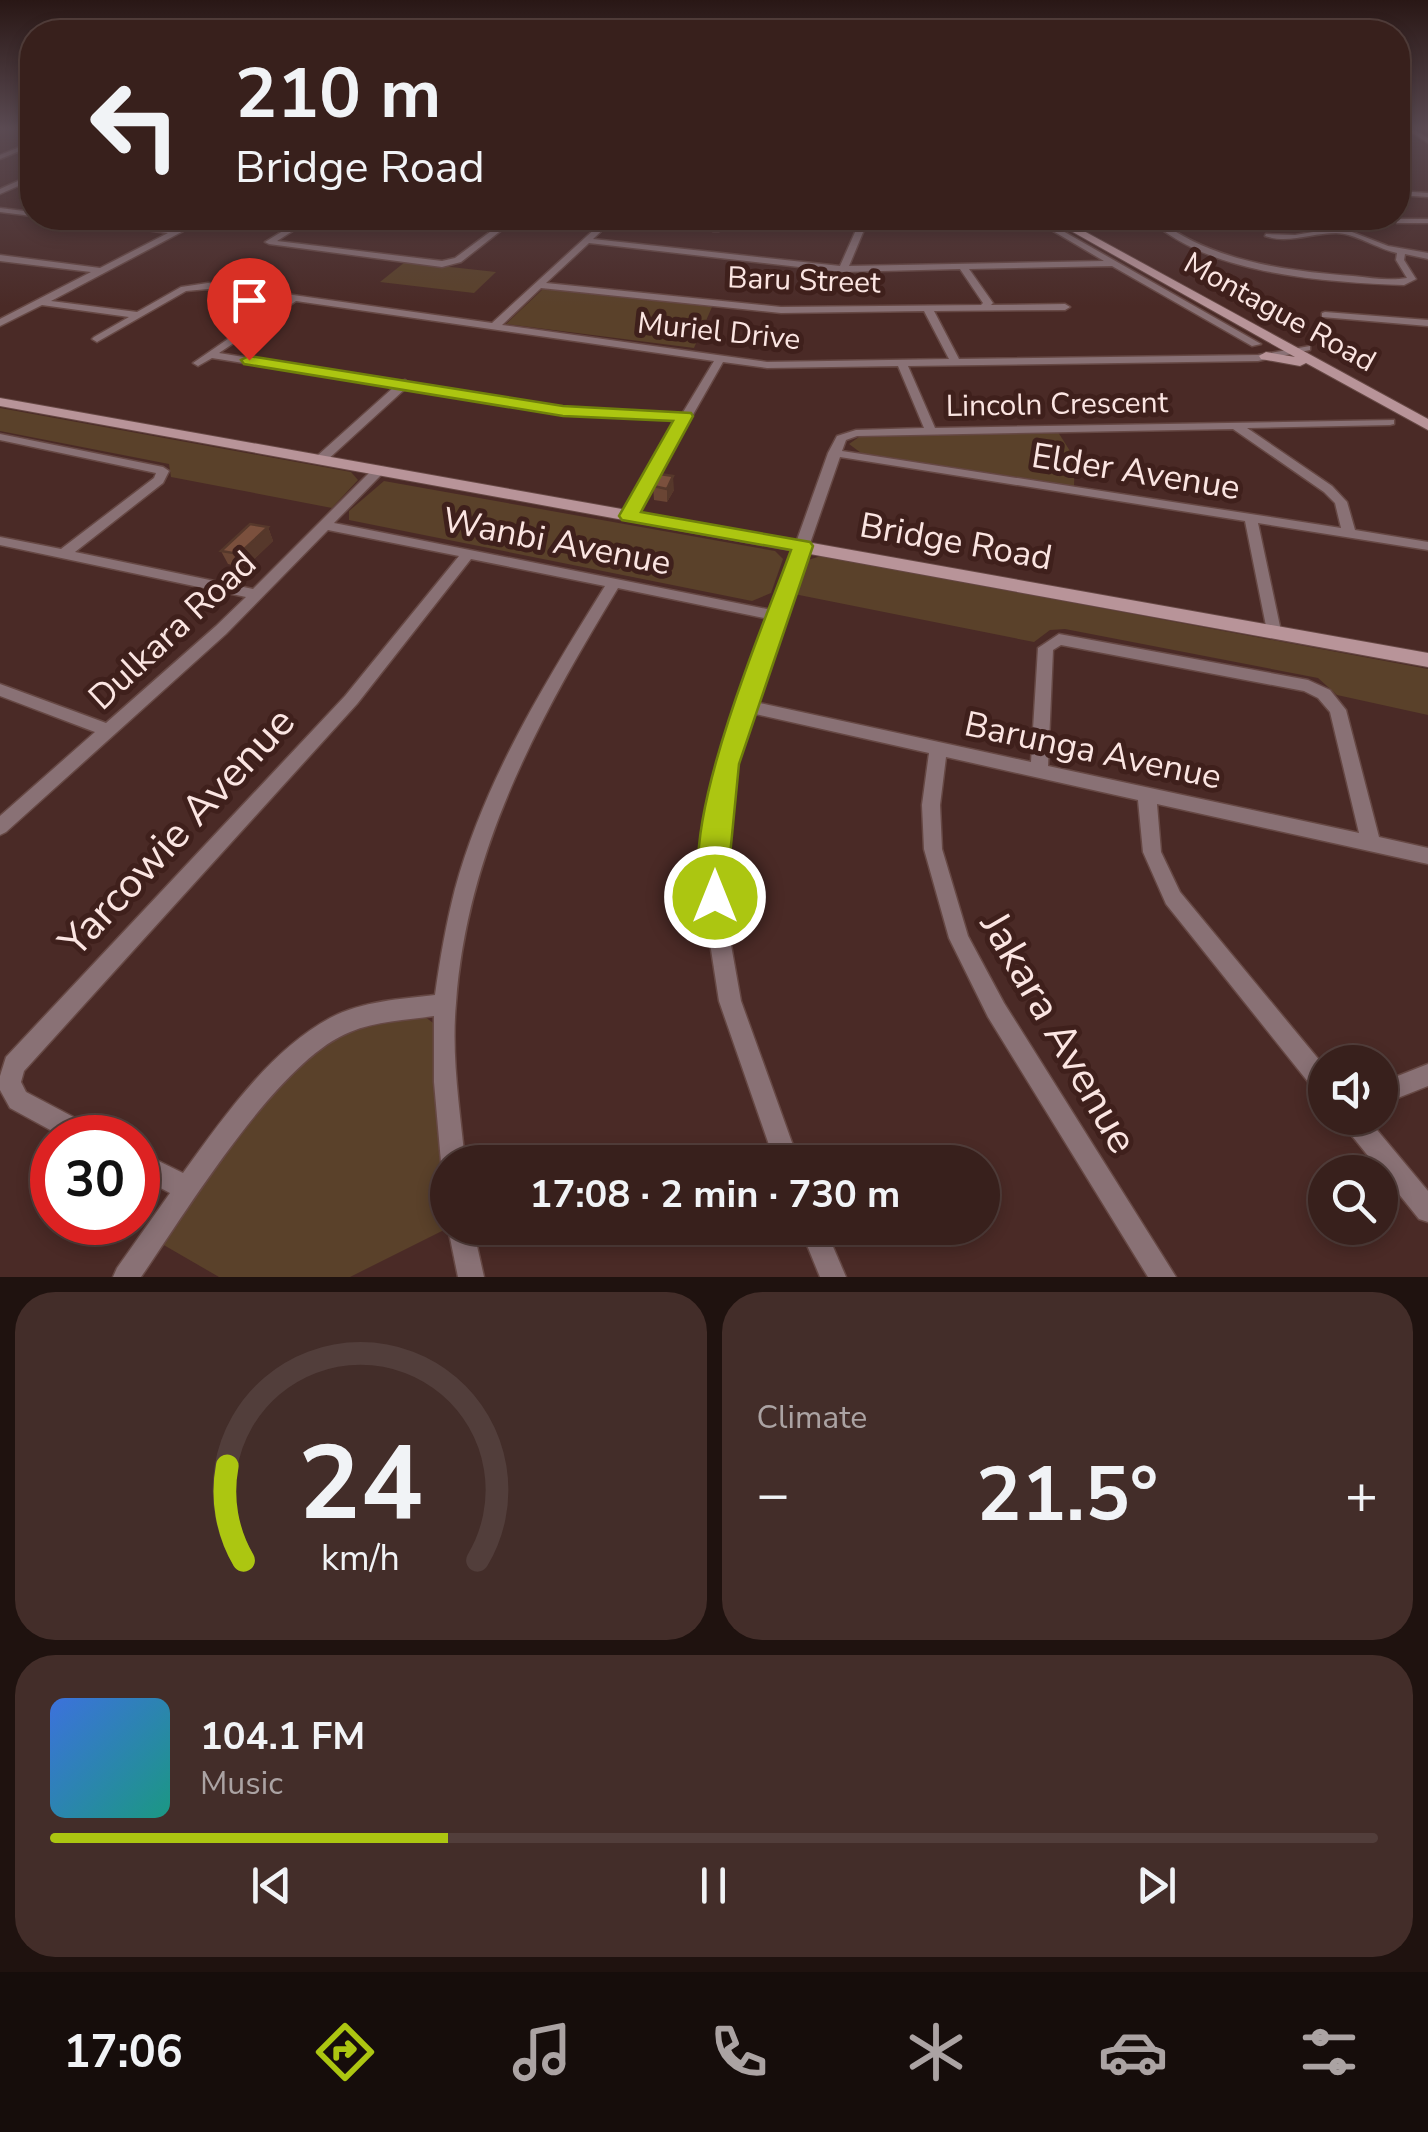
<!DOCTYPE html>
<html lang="en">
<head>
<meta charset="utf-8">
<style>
	body { margin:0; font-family:"Nunito Sans",sans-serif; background:#432d29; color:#f1f3f6; height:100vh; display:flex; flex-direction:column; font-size:38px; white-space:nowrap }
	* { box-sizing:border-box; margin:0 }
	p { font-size:32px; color:#aba3a3 }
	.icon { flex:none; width:55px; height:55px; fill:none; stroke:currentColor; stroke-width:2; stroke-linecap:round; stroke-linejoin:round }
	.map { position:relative; height:1277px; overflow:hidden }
	.details { display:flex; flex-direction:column; gap:15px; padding:15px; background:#1f120f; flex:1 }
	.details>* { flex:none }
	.hud { position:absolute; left:20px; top:20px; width:1390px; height:210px; border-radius:40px; box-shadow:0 5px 15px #0003,0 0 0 2px #523e3b; background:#38201c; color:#f1f3f6; overflow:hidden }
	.controls { position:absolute; left:1308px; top:1045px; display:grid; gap:20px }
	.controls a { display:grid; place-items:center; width:90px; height:90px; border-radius:50%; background:#38201c; box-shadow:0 5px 15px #0003,0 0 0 2px #523e3b; font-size:50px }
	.speed { position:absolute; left:30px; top:1115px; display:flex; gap:20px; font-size:50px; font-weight:700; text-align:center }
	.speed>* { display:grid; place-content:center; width:130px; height:130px; border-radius:50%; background:#38201c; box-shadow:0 5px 15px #0003,0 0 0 2px #523e3b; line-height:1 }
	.speed .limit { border:15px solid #d22; background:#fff; color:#111 }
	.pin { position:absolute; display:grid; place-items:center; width:85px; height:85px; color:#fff; margin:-102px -42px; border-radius:50% 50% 50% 0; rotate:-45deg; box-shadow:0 0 10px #0007 }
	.pin .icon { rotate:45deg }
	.me { position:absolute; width:110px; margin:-55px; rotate:0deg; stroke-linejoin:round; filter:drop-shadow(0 0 8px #0008) }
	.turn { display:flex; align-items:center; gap:35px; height:210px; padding:0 50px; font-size:45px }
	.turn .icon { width:130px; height:130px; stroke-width:2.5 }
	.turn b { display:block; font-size:70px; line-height:85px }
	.big { font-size:75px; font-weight:700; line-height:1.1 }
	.details .widget { flex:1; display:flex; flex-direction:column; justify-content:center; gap:15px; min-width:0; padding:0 35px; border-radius:40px; background:#432d29 }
	.details .dial { align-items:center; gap:0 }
	.dial svg { height:260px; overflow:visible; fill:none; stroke:#523e3b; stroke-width:7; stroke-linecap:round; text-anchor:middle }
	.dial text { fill:#f1f3f6; stroke:none }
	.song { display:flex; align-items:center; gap:30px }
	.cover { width:120px; height:120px; border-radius:15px; background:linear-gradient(135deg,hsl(220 70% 55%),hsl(170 70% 35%)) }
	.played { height:10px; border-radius:5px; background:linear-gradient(90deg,#acc611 30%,#523e3b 30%) }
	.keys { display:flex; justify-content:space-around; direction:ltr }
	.heat { display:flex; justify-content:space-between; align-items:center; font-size:55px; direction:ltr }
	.details .tiles { flex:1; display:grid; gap:15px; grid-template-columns:1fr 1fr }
	.widget:last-child { grid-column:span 2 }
	.trip { position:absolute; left:430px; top:1145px; width:570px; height:100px; border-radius:50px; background:#38201c; box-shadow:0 5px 15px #0003,0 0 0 2px #523e3b; font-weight:700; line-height:100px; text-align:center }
	.dock { display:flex; height:160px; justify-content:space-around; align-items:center; background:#160d0b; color:#aba3a3 }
	.dock .icon { width:70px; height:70px }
	.dock .selected { color:#acc611 }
	.dock b { font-size:45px; color:#f1f3f6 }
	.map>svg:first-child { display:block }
	.green { fill:#5a412a }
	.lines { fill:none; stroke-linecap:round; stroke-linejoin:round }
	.street-casing { stroke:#664844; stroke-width:3 }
	.secondary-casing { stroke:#664844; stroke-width:2 }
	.street { fill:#897175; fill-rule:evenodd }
	.secondary { fill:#b89499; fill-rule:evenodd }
	.wall { fill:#6a4534 }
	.shaded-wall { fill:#56382b }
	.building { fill:#7b503d; stroke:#56382b; stroke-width:2.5 }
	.route { fill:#acc611; stroke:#70810b; stroke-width:2.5 }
	.labels { text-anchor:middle; stroke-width:10; stroke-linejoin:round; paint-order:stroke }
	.far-street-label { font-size:30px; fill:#fbe5e2; stroke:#3f201c }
	.street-label { font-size:35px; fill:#fbe5e2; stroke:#3f201c }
	.near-street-label { font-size:42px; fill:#fbe5e2; stroke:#3f201c }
</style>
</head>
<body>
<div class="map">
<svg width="1428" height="1277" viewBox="0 0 1428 1277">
	<rect width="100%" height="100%" fill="#4a2a26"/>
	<!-- green -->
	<g class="green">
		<polygon points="405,262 496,272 474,293 380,282"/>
		<polygon points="544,288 712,307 694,348 506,324"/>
		<polygon points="0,408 351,472 358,480 332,508 171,477 169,464 0,431"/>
		<polygon points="1058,432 1075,459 1074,486 861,453 849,444 859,437"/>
		<polygon points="384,481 775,551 783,559 771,593 752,601 349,520 349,511"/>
		<polygon points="821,556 1428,669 1428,715 1337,695 1318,678 1065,629 1050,630 1034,642 794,594 808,560"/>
		<path d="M421 1014 436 1025V1110L448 1228 350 1277H219L162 1244 280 1079C322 1034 361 1023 421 1014Z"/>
	</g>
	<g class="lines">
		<!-- street casing -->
		<g class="street-casing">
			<g id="street">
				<polygon points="1405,128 1412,128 1428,138 1428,143"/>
				<polygon points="32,142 32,146 0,159 0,155"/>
				<polygon points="29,176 32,176 32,180 0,194 0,189"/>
				<polygon points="1398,191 1428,193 1428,197 1398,195"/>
				<polygon points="0,208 32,212 32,216 0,212"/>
				<path d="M58 218C96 216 133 229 171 229 184 229 194 217 208 218L51 301 137 312 181 287 208 283 492 323 598 226 550 220 546 218 603 221 607 218H615L593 239 840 266 856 230 860 228 864 230 849 266 1104 261 1031 218H1040L1261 344 1252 346 1112 266 969 269 993 303 991 305 1065 304 1070 307 1065 310 934 311 959 359 1258 355 1310 346V350L1258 361 908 366 935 428 1394 420V424L1390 425 1247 428 1332 486 1347 502 1355 530 1428 542V550L1258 523 1281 631 1274 636 1267 631 1245 521 840 457 755 702 1031 762 1038 648 1059 634 1308 680 1330 690 1346 710 1379 837 1428 848V864L1157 804 1161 852 1180 892 1325 1067V1096L1317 1093 1166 904 1143 852 1138 800 946 757 940 805 942 849 968 936 1004 1003 1176 1277H1148L988 1017 949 938 924 849 922 805 929 753 751 713 737 752 724 837 726 917 741 1001 799 1162H775L719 1001 706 917V837L721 752 769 619 618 588C539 718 467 849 456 1003 451 1056 460 1110 465 1162H448V1172L441 1162 434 1082V1016C406 1020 376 1021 350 1032 278 1060 186 1212 141 1277H113L117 1268 170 1193 138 1176V1151L183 1173C223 1118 269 1051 330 1018 362 1001 401 999 435 995 440 959 446 924 455 889 485 779 546 681 605 586L471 559 357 704 24 1071 21 1082 26 1092 98 1130 102 1138H65L10 1108 0 1090V1076L6 1057 345 696 459 556 328 530 226 634 6 832 0 835V816L95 732 0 696V684L106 723 216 626 246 597 0 545V537L61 549 154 478 156 473 0 440V434L163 467 169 471 163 483 75 552 253 589 375 467H383V473L334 523 772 610 828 453 837 436 856 430 924 428 898 366 767 368 723 362 634 518H624L623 515 678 420 563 414 405 389 325 462H317V456L394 387 212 358 198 366 193 363 285 300 208 289 186 291 97 342 92 339 94 337 129 317 42 305 0 326V319L91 272 0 261V255L100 268 168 233ZM589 243 843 272 960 269 983 303 981 305 781 307 546 283ZM541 288 781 313 924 311 949 359 767 362 502 325ZM296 301 714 361 682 414 563 408 410 384 405 380 400 382 219 353ZM1233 429 1324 492 1335 503 1341 528 842 451 846 440 857 436ZM1061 645 1304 691 1318 698 1330 712 1359 833 1048 766 1053 650Z"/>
				<polygon points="304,218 313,218 277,241 442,261 455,258 494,229 420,220 416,218 500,224 509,218 517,218 461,262 442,267 269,244 265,242"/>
				<polygon points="720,218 728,218 719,231 713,231"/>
				<path d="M1148 218H1156C1210 261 1286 271 1353 276 1371 278 1390 281 1407 278L1396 260 1397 253C1378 249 1354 233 1336 233 1312 233 1288 244 1265 236L1266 234 1295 235 1331 229 1306 218H1316L1388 246 1428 253V259L1405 254 1404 260 1416 279 1404 285C1325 282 1208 275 1148 218Z"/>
				<rect x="1397" y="219" width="31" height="4"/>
				<polygon points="1325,312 1428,320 1428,326 1322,317 1322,313"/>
				<polygon points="1428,1064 1428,1086 1380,1105 1380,1083"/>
				<polygon points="1340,1118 1367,1118 1428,1191 1428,1222 1419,1219 1344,1126"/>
				<polygon points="448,1228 473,1228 484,1277 458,1277"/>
				<polygon points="800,1228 825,1228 846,1277 820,1277"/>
			</g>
		</g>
		<!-- secondary casing -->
		<g class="secondary-casing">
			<g id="secondary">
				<polygon points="1048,218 1060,218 1428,419 1428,430 1306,363 1300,366 1261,359 1259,356 1266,352 1295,357"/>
				<polygon points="0,398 1428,653 1428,667 0,406"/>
			</g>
		</g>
		<!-- street -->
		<use href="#street" class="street"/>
		<!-- secondary -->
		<use href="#secondary" class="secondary"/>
	</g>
	<!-- wall -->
	<g class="wall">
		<polygon points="653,486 674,490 667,502 654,500"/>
		<polygon points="268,527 273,541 245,568 228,564 221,551"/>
	</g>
	<!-- shaded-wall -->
	<g class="shaded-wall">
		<polygon points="673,476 674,490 667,502 667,489"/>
		<polygon points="268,527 273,541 245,568 239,554"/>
	</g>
	<!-- building -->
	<g class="building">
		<polygon points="660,474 673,476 667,489 653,486"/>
		<polygon points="250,524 268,527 239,554 221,551"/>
	</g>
	<!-- sky -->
	<linearGradient id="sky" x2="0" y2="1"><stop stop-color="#291715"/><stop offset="0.42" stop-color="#5a4a52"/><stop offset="1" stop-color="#5a4a52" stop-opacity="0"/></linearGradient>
	<rect width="1428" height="306" fill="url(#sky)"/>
	<!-- route -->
	<path class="route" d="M249 356 563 406 691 413 693 416 641 512 810 542 813 546 739 764 725 906 715 910 705 906C672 836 764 625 791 550L622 520 619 516 673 421 563 416 244 364 241 360Z"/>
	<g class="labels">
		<!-- far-street labels -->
		<g class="far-street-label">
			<text transform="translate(804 280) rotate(2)" y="10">Baru Street</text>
			<text transform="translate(1280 312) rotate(29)" y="10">Montague Road</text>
			<text transform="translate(719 331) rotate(6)" y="10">Muriel Drive</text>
			<text transform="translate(1057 404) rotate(-1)" y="10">Lincoln Crescent</text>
		</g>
		<!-- street labels -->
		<g class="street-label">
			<text transform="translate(1136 471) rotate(9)" y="12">Elder Avenue</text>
			<text transform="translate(557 541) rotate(11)" y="12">Wanbi Avenue</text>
			<text transform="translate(956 541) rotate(10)" y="12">Bridge Road</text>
			<text transform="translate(172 630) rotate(-43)" y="12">Dulkara Road</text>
			<text transform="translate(1093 750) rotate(12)" y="12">Barunga Avenue</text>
		</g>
		<!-- near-street labels -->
		<g class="near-street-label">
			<text transform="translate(176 831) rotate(-47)" y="15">Yarcowie Avenue</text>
			<text transform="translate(1060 1032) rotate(60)" y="15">Jakara Avenue</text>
		</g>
	</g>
</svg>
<div class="controls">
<a><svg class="icon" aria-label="sound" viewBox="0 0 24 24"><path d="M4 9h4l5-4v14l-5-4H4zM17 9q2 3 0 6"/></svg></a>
<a><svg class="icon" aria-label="search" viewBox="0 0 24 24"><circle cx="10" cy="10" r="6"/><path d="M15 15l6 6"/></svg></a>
</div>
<div class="speed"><div class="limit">30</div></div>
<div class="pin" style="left:249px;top:360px;background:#d93025"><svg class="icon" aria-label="arrive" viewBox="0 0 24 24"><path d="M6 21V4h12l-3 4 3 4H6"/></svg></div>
<svg class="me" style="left:715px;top:897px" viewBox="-20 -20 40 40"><circle r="17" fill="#acc611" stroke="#fff" stroke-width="3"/><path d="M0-11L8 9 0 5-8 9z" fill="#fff"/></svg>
<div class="trip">17:08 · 2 min · 730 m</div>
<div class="hud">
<div class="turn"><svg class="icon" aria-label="left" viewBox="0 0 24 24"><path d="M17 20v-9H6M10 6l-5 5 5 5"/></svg><div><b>210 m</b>Bridge Road</div></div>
</div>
</div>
<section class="details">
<div class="tiles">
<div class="widget dial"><svg viewBox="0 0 100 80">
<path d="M14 69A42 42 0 1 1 86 69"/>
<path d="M14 69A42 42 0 0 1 9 40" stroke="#acc611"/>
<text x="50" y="56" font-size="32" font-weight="700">24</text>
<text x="50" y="72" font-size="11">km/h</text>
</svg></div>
<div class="widget"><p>Climate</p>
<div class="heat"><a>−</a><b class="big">21.5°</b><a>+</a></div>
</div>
<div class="widget">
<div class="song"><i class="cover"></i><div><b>104.1 FM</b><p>Music</p></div></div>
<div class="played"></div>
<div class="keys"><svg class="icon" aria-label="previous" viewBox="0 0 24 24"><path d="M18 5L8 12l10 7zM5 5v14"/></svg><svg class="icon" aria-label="pause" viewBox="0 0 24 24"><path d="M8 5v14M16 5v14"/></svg><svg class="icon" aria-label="next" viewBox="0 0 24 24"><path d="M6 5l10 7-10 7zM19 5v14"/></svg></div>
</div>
</div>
</section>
<nav class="dock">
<b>17:06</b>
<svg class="icon selected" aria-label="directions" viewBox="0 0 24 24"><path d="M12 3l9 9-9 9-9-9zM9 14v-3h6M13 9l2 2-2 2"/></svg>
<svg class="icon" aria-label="music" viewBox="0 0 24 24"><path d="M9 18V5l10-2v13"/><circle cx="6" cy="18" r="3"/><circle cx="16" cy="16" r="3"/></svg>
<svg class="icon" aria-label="phone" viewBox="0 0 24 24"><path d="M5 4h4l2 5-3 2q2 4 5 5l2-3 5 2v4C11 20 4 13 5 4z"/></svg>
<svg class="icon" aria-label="climate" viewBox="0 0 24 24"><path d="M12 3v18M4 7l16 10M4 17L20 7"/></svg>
<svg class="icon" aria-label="car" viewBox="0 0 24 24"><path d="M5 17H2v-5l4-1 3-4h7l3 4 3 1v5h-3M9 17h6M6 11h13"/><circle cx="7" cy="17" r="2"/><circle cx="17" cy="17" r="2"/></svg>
<svg class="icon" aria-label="filters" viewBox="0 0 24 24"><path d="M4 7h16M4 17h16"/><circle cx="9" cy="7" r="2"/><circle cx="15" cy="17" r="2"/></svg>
</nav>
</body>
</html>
